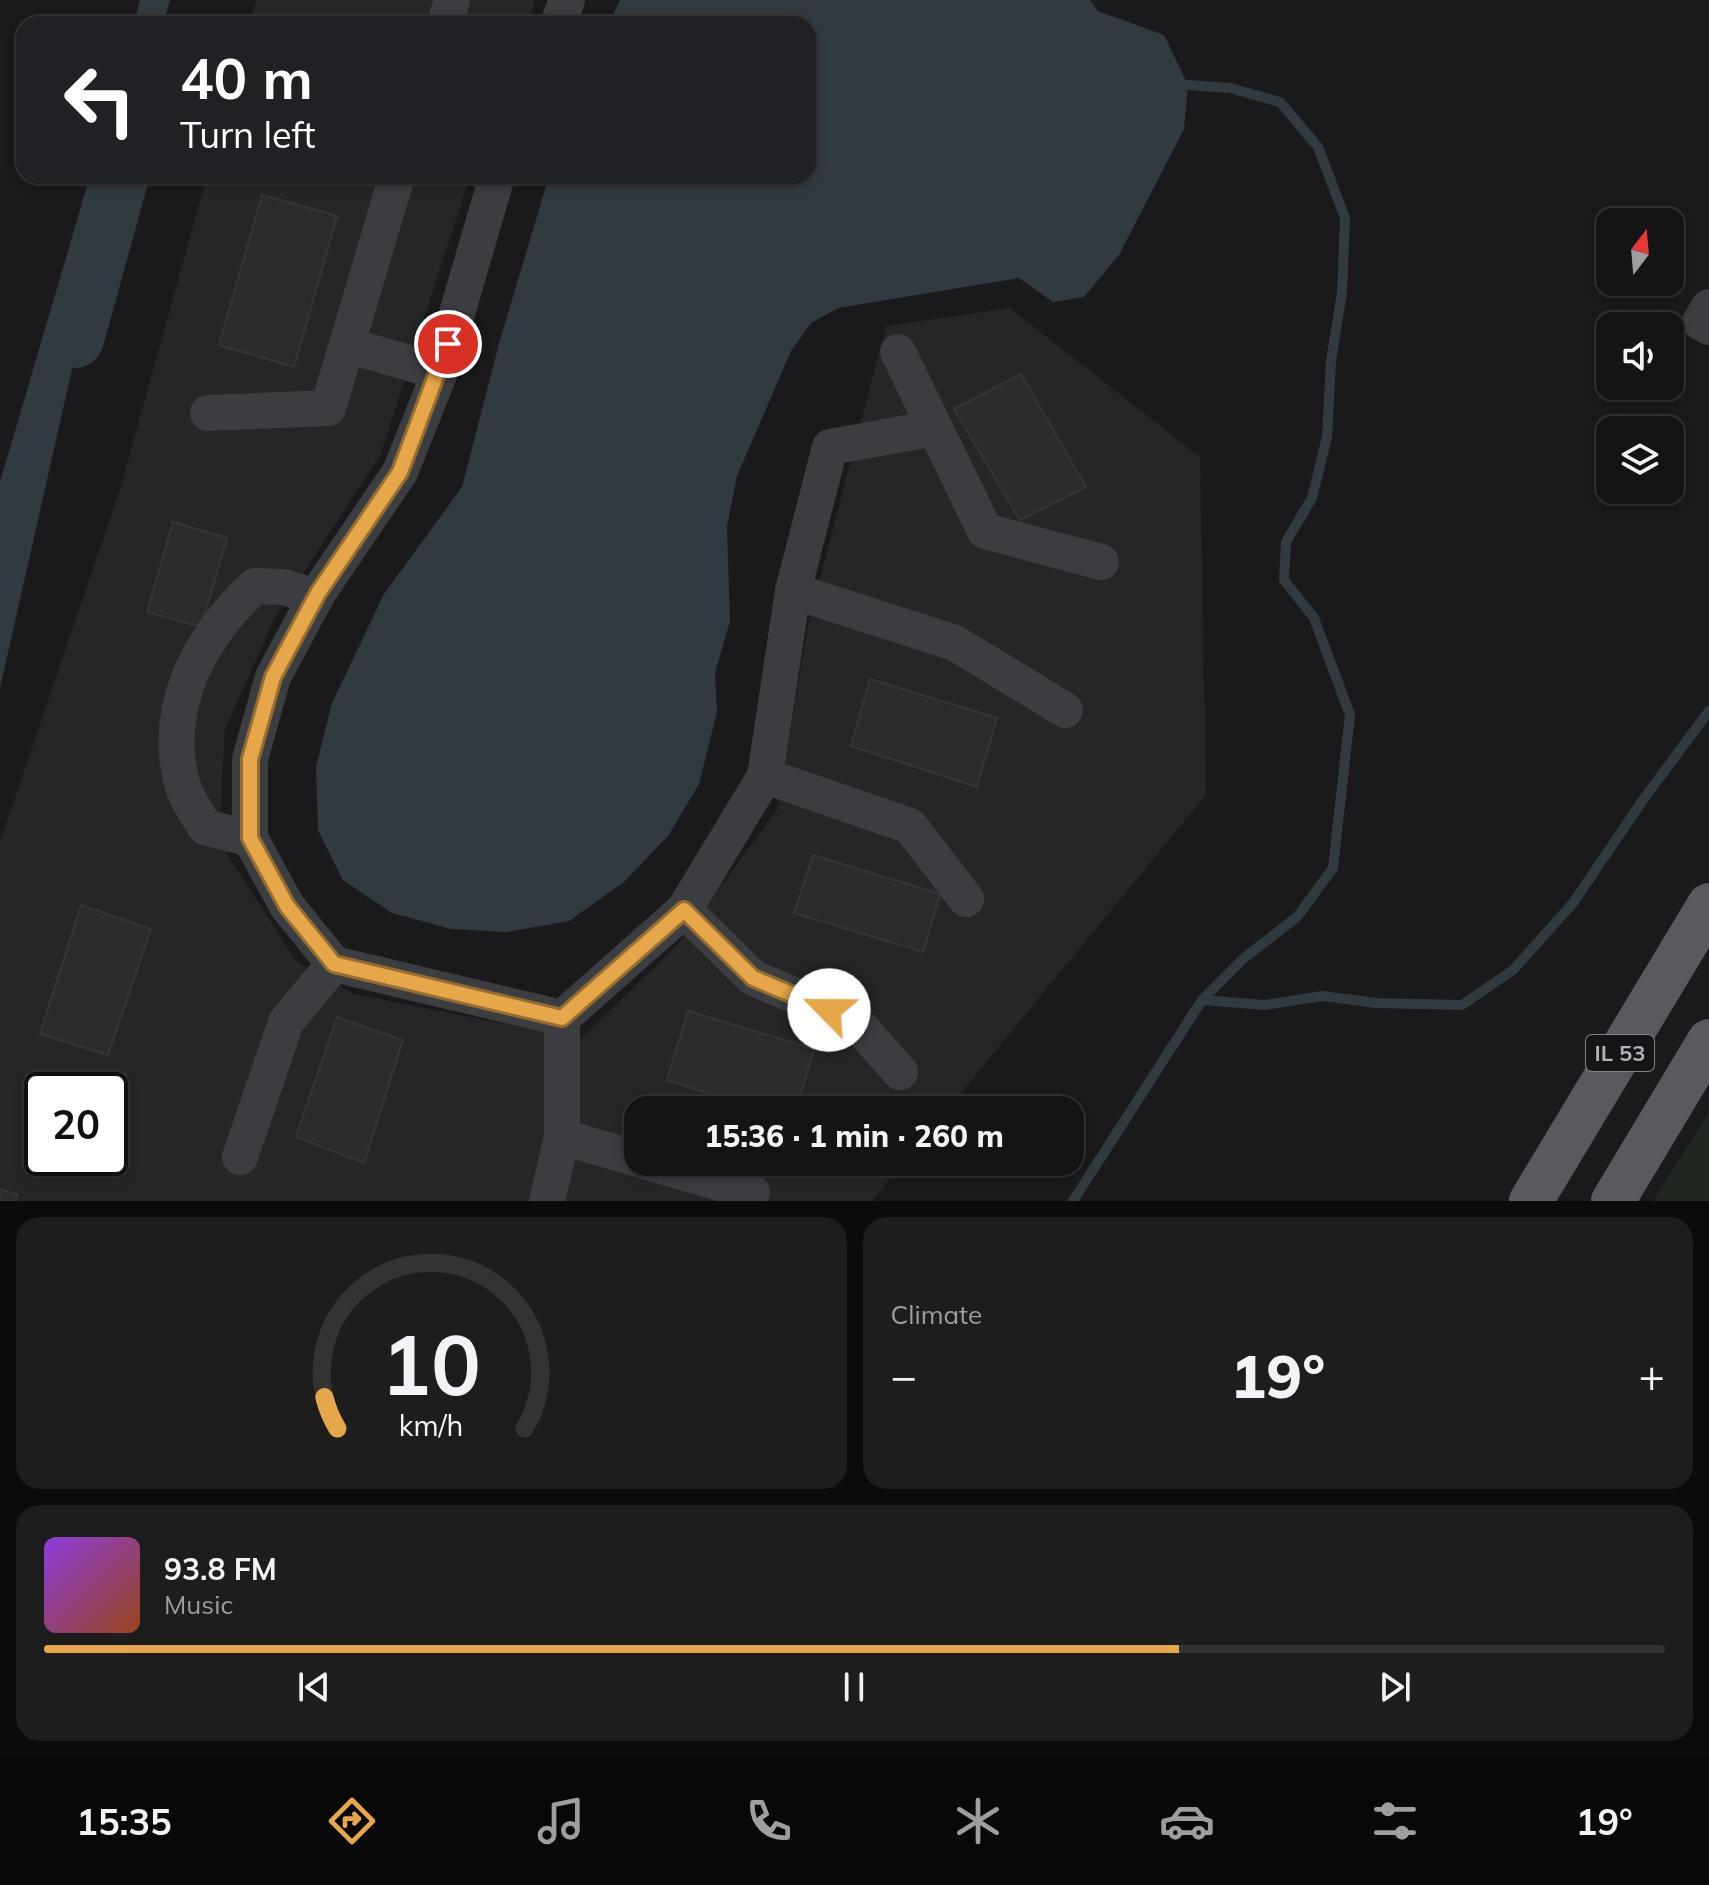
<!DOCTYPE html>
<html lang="en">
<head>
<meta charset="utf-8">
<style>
	body { margin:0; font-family:Mulish,sans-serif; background:#1d1d1e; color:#f1f3f6; height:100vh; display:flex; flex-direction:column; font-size:30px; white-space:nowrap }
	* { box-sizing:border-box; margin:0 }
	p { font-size:26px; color:#9d9ea0 }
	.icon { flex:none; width:44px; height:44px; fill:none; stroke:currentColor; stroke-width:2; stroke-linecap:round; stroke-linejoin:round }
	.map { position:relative; height:1201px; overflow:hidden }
	.side { display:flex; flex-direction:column; gap:16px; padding:16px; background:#0b0b0c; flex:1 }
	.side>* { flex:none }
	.banner { position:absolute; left:16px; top:16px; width:800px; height:168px; border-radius:24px; box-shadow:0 4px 12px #0003,0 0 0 2px #333334; background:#202124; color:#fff; overflow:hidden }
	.needle { width:52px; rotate:16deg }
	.fabs { position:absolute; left:1596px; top:208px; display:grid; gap:16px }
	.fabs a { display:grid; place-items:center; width:88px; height:88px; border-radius:16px; background:#141415; box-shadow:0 4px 12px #0003,0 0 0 2px #333334; font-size:40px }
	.speed { position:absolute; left:24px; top:1072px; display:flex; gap:16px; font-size:40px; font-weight:700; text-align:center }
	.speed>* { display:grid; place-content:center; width:104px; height:104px; border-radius:50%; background:#141415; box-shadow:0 4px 12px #0003,0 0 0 2px #333334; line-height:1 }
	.speed .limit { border:4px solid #111; border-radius:12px; background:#fff; color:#111 }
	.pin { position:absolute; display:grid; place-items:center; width:68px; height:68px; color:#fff; margin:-34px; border:4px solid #fff; border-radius:50%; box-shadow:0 2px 8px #0007 }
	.me { position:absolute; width:88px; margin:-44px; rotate:293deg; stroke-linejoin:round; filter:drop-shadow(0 0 6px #0008) }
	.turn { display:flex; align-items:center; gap:28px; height:168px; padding:0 32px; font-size:36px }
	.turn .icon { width:104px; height:104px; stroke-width:2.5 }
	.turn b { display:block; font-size:56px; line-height:68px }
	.big { font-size:60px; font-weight:800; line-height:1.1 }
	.side .card { flex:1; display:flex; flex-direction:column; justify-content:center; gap:12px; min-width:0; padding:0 28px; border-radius:24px; background:#1d1d1e }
	.side .dial { align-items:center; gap:0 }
	.dial svg { height:208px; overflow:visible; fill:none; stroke:#333334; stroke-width:7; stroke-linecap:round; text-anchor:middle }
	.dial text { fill:#f1f3f6; stroke:none }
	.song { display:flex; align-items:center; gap:24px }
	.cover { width:96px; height:96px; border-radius:12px; background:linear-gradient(135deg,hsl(270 70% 55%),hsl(20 70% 35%)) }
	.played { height:8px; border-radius:4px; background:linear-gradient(90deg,#e5a74a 70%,#333334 70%) }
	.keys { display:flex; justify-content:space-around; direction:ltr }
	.heat { display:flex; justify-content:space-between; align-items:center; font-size:44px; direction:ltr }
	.side .tiles { flex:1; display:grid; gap:16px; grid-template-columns:1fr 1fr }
	.card:last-child { grid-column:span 2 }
	.trip { position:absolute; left:624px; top:1096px; width:460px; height:80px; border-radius:24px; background:#141415; box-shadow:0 4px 12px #0003,0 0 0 2px #333334; font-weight:800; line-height:80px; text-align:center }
	.menu { display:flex; height:128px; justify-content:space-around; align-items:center; background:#080808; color:#9d9ea0 }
	.menu .icon { width:56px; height:56px }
	.menu .active { color:#e5a74a }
	.menu b { font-size:36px; color:#f1f3f6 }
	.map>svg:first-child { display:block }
	.built { fill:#262629; fill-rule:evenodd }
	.green { fill:#202721 }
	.water { fill:#313a40 }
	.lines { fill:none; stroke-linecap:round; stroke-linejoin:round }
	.stream { stroke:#313a40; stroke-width:10 }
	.river { stroke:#313a40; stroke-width:58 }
	.building { fill:#2a2b2d; stroke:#343538; stroke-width:2 }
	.minor { stroke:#3c3d41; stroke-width:36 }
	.major { stroke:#585a60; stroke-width:44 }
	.route-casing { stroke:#956d30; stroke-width:20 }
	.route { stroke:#e5a74a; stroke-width:14 }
	.labels { text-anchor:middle; stroke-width:8; stroke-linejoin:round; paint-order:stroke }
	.shield { fill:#151517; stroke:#80848a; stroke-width:2 }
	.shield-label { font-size:22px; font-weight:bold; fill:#aeb3bb }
</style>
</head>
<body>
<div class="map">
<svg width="1709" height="1201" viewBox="0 0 1709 1201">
	<rect width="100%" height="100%" fill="#1a1a1c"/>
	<!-- built -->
	<g class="built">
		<polygon points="256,0 535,0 529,24 250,24"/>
		<path d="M207 176H470L380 456 276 615 225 729 219 841 296 961 354 994 581 1039 677 945 777 810 809 620 886 326 1010 308 1200 457 1206 795 947 1110H638V1162H904L872 1201H0V842L120 489ZM42 1090H110V1158H42Z"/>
	</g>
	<!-- green -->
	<polygon class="green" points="1709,1112 1709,1201 1653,1201"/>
	<!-- water -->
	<g class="water">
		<polygon points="140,0 170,0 163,24 134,24"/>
		<polygon points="620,0 1090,0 1098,11 1164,35 1188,85 1184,129 1119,255 1084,297 1053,302 1019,278 838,308 811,323 791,351 737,476 727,527 730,621 715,673 717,712 699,784 668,836 624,882 569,921 507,932 451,929 392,913 343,880 318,830 316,767 332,703 384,594 462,487 500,340 549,176 808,176 808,24 609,24"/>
		<polygon points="90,176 120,176 96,263 0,688 0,482"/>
	</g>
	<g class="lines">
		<!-- stream -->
		<g class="stream">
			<polyline points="1202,1000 1265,1005 1322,996 1376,1003 1462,1005 1513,970 1573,903 1645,797 1709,711"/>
			<polyline points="1073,1201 1202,1000 1244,958 1297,917 1333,868 1350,715 1314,618 1284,580 1286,542 1312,498 1327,437 1331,361 1342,292 1345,218 1318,147 1280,102 1230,88 1188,85"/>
		</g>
		<!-- river -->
		<polyline class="river" points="75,339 120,176"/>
	</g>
	<!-- building -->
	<g class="building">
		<polygon points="262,195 337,216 294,367 219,345"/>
		<polygon points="1021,374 1086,487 1020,520 954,409"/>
		<polygon points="173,522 227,538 201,627 147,612"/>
		<polygon points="870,679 997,718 977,787 851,746"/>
		<polygon points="813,855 940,894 923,952 794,913"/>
		<polygon points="81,905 151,929 108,1055 40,1034"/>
		<polygon points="688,1011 814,1049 796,1110 761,1110 667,1080"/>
		<polygon points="337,1017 403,1040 364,1163 296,1137"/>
		<polygon points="0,1189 18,1195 16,1201 0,1201"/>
	</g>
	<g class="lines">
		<!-- minor -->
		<g class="minor">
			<polyline points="445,24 452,0"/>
			<polyline points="558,24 567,0"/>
			<polyline points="497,176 440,372 400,472 318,593 273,677 250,759 250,838 287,906 334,964 562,1018"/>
			<polyline points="1709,307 1700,322 1709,327"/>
			<polyline points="347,345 440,372"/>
			<polyline points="898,352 985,531 1101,562"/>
			<polyline points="208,413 328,408 397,176"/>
			<polyline points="793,591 955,643 1065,710"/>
			<polyline points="765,776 910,826 966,899"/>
			<path d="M251 839 205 827C197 814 186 798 182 783 162 707 200 636 255 586L283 587 316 597"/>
			<polyline points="684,910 753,978 854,1020 900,1072"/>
			<polyline points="562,1137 638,1159"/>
			<polyline points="240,1157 286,1022 334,964"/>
			<polyline points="647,1162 752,1192"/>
			<polyline points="547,1201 562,1137 562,1018 684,910 765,776 793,591 830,447 935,428"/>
		</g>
		<!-- major -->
		<g class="major">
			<polyline points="1531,1201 1709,905"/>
			<polyline points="1613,1201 1709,1041"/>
		</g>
	</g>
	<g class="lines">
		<!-- route casing -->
		<g class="route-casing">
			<polyline id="route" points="448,344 400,472 318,593 273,677 250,759 250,838 287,906 334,964 562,1018 684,910 753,978 829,1010"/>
		</g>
		<!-- route -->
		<use href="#route" class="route"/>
	</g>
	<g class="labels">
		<!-- shield labels -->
		<rect class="shield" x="1586" y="1035" width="68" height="36" rx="6"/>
		<g class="shield-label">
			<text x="1620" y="1061">IL 53</text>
		</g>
	</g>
</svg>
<div class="fabs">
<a><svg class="needle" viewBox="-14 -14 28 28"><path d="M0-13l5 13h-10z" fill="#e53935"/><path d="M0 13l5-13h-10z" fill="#9d9ea0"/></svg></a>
<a><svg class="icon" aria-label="sound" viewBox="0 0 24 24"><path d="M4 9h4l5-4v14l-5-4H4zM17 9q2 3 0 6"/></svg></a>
<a><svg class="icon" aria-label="layers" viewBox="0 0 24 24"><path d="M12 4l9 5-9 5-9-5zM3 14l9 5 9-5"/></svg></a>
</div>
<div class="speed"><div class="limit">20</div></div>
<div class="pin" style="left:448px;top:344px;background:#d93025"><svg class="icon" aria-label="arrive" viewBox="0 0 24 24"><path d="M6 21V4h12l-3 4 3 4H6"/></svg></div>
<svg class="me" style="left:829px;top:1010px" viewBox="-20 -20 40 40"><circle r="19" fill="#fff"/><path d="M0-13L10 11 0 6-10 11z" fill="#e5a74a"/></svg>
<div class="trip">15:36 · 1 min · 260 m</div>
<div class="banner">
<div class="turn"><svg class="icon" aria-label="left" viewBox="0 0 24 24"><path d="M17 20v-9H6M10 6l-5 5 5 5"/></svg><div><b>40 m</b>Turn left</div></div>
</div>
</div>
<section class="side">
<div class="tiles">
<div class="card dial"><svg viewBox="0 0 100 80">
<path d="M14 69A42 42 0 1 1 86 69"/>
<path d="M14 69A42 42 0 0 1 9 57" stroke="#e5a74a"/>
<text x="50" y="56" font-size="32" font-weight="700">10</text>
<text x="50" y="72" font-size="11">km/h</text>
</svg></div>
<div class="card"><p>Climate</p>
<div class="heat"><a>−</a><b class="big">19°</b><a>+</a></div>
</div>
<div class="card">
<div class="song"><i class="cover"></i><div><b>93.8 FM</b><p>Music</p></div></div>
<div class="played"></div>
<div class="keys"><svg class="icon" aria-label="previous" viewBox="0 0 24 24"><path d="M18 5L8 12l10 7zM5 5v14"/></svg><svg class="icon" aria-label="pause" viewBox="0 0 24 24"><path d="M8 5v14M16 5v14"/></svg><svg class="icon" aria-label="next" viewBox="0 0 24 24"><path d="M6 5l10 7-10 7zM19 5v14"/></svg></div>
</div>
</div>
</section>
<nav class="menu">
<b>15:35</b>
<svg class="icon active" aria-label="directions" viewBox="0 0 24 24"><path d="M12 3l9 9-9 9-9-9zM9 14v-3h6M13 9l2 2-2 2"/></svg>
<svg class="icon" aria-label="music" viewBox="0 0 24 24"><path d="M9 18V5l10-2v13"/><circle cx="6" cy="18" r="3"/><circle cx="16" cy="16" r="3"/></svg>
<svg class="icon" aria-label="phone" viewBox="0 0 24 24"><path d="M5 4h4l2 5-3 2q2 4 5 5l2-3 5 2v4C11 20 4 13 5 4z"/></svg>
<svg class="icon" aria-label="climate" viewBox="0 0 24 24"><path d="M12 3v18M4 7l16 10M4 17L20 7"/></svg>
<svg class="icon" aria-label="car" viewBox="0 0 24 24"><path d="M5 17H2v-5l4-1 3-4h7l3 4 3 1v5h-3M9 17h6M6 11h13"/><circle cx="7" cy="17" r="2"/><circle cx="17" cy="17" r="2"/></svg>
<svg class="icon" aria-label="filters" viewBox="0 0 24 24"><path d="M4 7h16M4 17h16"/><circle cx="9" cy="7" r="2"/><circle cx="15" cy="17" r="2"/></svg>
<b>19°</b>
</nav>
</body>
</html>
